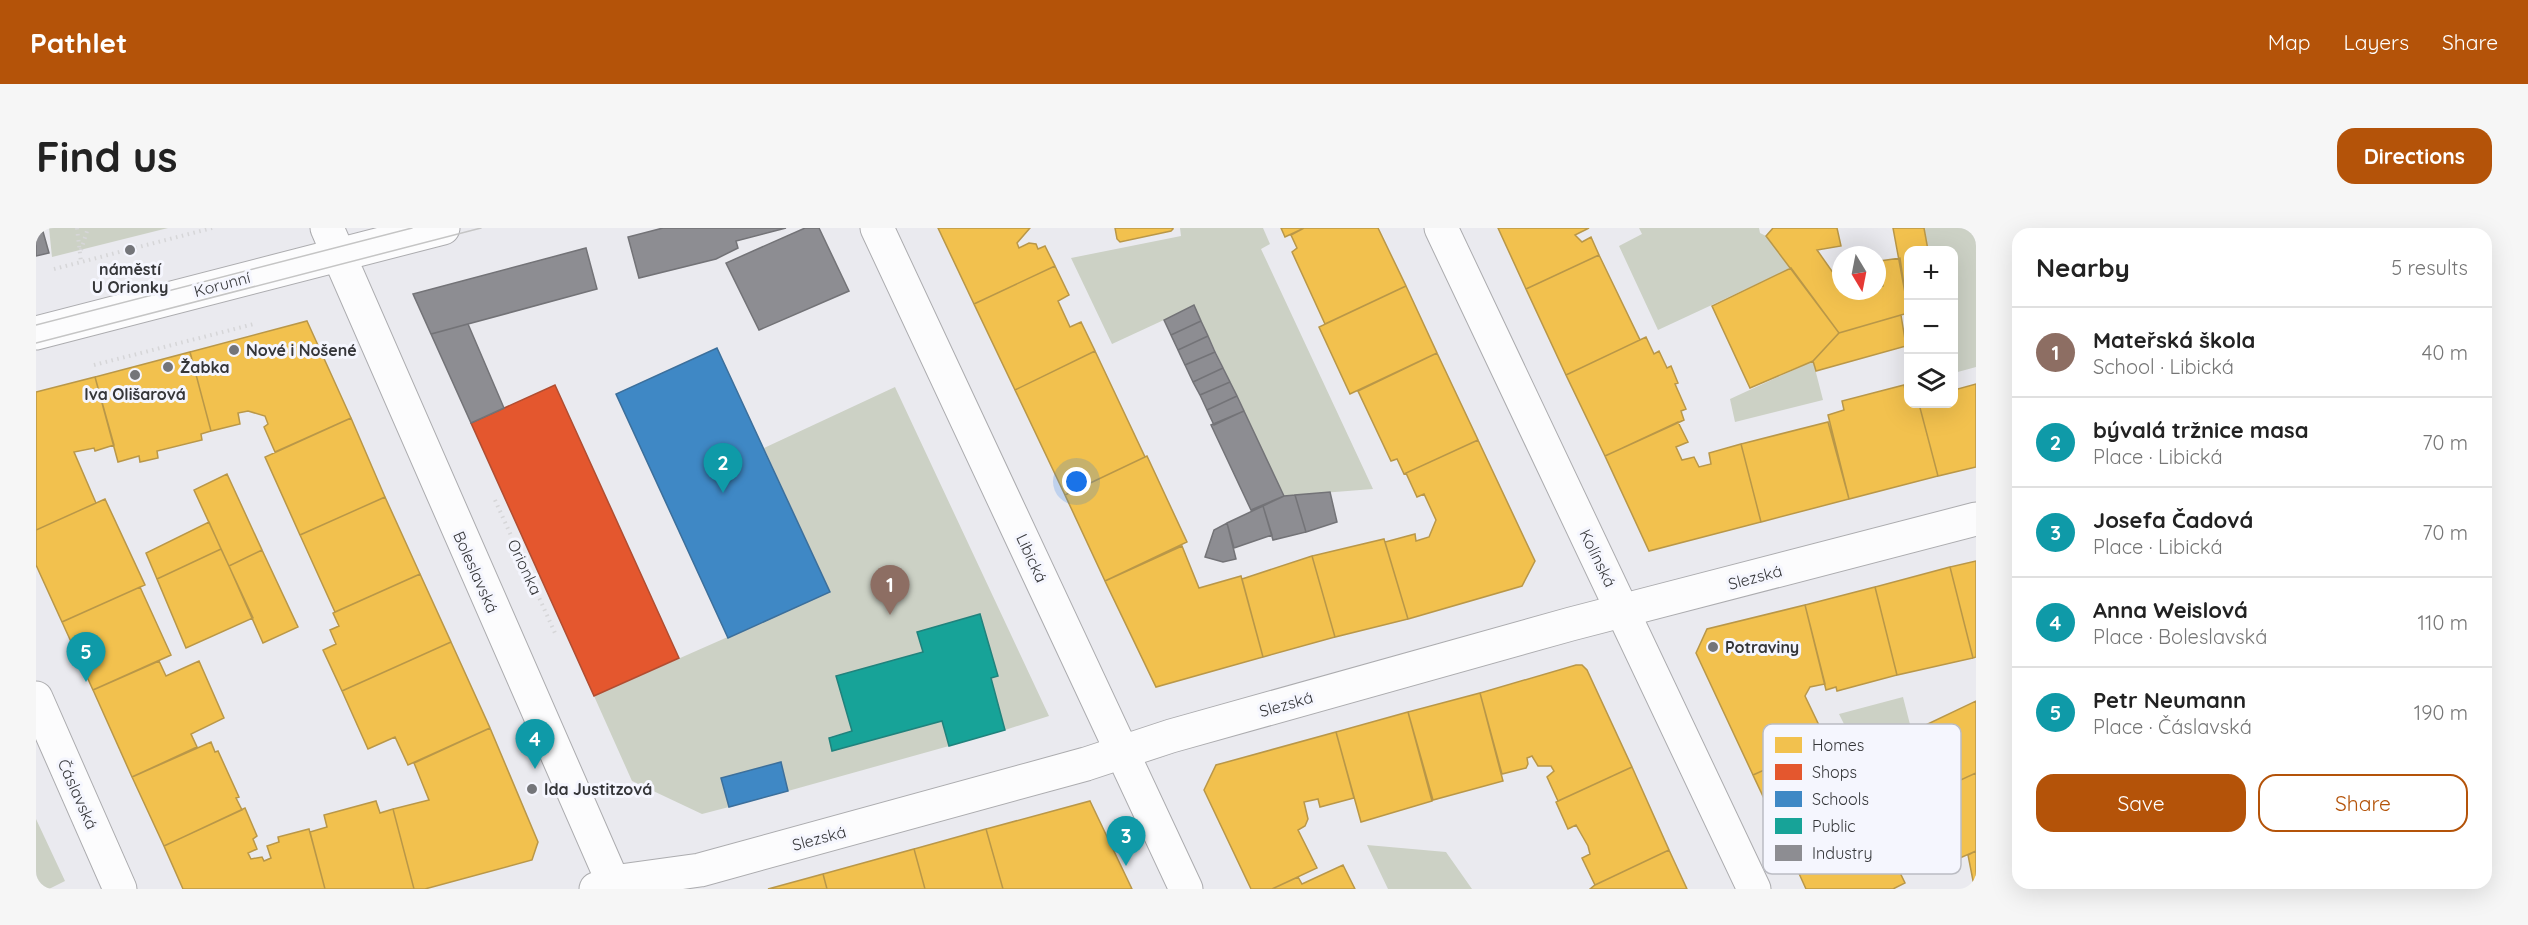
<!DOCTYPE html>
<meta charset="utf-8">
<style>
:root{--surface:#fff;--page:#f6f6f6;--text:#222;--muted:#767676;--line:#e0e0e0;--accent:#b45309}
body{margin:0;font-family:Quicksand,sans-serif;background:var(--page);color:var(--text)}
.controls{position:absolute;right:18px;top:18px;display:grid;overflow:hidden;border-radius:12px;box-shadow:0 6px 24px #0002}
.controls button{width:54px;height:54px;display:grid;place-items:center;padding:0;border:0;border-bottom:2px solid var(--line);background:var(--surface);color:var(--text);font:30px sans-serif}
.compass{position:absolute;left:1796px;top:18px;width:54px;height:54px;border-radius:50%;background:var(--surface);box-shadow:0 6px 24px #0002;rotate:170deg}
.you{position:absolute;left:1041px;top:254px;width:21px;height:21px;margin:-15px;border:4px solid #fff;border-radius:50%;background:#1a73e8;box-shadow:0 0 0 9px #1a73e833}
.badge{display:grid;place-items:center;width:39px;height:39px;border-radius:50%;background:var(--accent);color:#fff;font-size:20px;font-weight:700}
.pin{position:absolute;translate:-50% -50px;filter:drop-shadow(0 2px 3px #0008)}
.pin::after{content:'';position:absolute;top:32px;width:21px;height:18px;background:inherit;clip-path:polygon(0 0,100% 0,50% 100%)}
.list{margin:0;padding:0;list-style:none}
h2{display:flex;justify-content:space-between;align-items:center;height:78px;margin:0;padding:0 24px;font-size:26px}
h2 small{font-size:20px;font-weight:400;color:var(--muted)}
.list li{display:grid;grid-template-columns:39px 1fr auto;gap:18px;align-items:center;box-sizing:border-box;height:90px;padding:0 24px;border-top:2px solid var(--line)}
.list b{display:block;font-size:22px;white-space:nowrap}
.list p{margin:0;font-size:20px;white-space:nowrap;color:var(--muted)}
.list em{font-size:20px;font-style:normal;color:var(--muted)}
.actions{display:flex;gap:12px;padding:18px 24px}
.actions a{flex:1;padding:14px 0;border:2px solid var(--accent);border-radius:18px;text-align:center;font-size:21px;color:var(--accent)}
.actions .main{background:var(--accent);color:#fff}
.icon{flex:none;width:33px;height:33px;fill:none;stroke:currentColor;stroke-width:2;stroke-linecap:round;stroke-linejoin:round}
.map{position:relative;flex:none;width:1940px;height:661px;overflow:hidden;border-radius:18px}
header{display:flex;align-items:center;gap:36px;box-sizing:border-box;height:84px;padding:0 30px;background:var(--accent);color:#fff}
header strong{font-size:28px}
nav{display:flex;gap:33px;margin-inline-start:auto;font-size:21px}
.intro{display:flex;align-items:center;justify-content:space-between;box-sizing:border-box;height:144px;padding:0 36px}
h1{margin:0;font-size:42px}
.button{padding:15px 27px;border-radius:18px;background:var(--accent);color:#fff;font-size:21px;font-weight:700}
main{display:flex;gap:36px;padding:0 36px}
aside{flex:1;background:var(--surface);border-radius:18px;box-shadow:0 6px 24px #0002}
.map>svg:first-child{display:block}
.green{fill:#ccd1c5}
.homes{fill:#f2c14e;stroke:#b99748;stroke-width:1.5}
.shops{fill:#e4572e;stroke:#b04d31;stroke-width:1.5}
.schools{fill:#3f88c5;stroke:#3c6f9b;stroke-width:1.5}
.public{fill:#17a398;stroke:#20827c;stroke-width:1.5}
.industry{fill:#8d8d92;stroke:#737377;stroke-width:1.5}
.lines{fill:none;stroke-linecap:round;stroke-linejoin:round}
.street-casing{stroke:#acacaf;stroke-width:35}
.secondary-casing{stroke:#acacaf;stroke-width:35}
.path{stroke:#d6d6d8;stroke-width:4;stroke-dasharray:1.5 4.5;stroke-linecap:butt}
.street{stroke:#fcfcfd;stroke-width:33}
.secondary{stroke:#fcfcfd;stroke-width:33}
.tram{stroke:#c5c5c5;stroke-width:1.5}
.poi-dot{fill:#747579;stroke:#f5f6fe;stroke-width:2}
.labels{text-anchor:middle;stroke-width:6;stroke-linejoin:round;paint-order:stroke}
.poi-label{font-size:16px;font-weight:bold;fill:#353639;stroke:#f5f6fe;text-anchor:start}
.street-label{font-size:16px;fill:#353639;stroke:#f5f6fe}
.key{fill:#f5f6fe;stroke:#bbbcc3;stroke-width:1.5}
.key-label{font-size:16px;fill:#353639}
</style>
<header>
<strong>Pathlet</strong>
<nav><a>Map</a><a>Layers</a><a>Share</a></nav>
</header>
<div class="intro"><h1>Find us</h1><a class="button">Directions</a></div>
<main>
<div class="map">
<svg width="1940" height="661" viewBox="0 0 1940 661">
<rect width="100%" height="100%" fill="#eaeaef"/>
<path class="green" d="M13,0H132L16,29Z
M1144,0H1227L1234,16L1225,21L1337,261L1248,268L1158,78L1076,116L1035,30L1145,8Z
M1603,0H1723L1724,5L1730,8L1755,40L1622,102L1583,18L1606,6Z
M1888,0H1940V139L1918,145V22H1892Z
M1777,133L1787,172L1699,194L1694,171Z
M859,159L1013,488L969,502L955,450L961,448L944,386L881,405L887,424L801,448L816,503L793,509L796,523L906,493L913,518L752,563L745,534L693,579L666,586L596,553L558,468L794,364L728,220Z
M1867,469L1892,567L1853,586L1815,504H1812L1803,486Z
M0,591L29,653L13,661H0Z
M1331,617L1410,624L1436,661H1352Z"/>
<path class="homes" d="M902,0H994L981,15L983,20L993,15L1000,16L1002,21L1009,18L1019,38L938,76Z
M1079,0H1137V1L1135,3L1084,14L1081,11Z
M1245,0H1268L1249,9Z
M1268,0H1342L1370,58L1289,96L1256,24L1261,20L1255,7Z
M1462,0H1553L1539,7L1546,14L1555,9L1563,27L1490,61Z
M1737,0H1801L1805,18L1781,22L1805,56V63H1810L1812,67L1841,63V60L1847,58L1844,33L1864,30L1872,85L1803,105L1730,8Z
M1857,0H1888L1892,22H1872V81Z
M1563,27L1604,112L1530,147L1490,61Z
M1019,38L1033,67L1022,73L1034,99L1045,94L1059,123L979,162L938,76Z
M1755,40L1803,105L1777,133L1714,160L1676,78Z
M1370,58L1401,125L1314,166L1283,99Z
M1865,87L1870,118L1780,143L1777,133L1803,105Z
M271,93L315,190L239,224L228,199L232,196L229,188L212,183L202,185L204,196L175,203L154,124Z
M1610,109L1618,126L1623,123L1631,140L1635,138L1642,155L1639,156L1650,181L1645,183L1648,192L1569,228L1530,147Z
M1059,123L1109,229L1029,267L979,162Z
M154,124L175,203L165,206L166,212L121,223L122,230L104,234L103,228L82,234L59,149Z
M1401,125L1442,212L1368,246L1361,231L1355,233L1322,163Z
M59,149L78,217L59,223L58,220L38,224L60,275L0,302V164Z
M1940,156V239L1902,248L1883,176H1918V162Z
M1868,157L1870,167L1872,166V176H1883L1902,248L1813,271L1792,187L1808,182L1806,173Z
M315,190L349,269L264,307L229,229Z
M1642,194L1652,214L1640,219L1646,232L1658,229L1663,239L1675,236L1673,225L1705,216L1725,294L1613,323L1569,228Z
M1792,194L1813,271L1725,294L1705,216Z
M1442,212L1499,333L1486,358L1372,391L1349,314L1379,306L1380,313L1393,309L1400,292L1388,266L1381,269L1370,245Z
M1111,228L1151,314L1069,353L1029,267Z
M191,246L226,322L193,338L158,262Z
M349,269L384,346L299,384L264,307Z
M69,271L109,357L26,394L0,337V302Z
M173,294L185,321L121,351L110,325Z
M1348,311L1372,391L1299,409L1276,328Z
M1146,318L1163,360L1205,348L1227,429L1120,459L1069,353Z
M185,321L217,390L150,420L121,351Z
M226,322L262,399L227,415L193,338Z
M1276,328L1299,409L1227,429L1206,351Z
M1940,333V429L1937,430L1914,339Z
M1914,339L1937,430L1861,447L1839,359Z
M384,346L415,414L306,463L287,422L300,416L294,402L303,398L297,385Z
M104,359L135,427L57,462L26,394Z
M1839,359L1861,447L1801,463L1800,459L1790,462L1769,377Z
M1769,377L1789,456L1774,459L1769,468L1791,514L1717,547L1660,425L1671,401Z
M415,414L454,500L372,537L359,509L332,521L306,463Z
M123,433L130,448L163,433L188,490L155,506L161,519L96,549L57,462Z
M1540,437H1546L1551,442L1596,539L1522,573L1511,549L1518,543L1515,538H1502L1496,528L1491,530L1492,536L1490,540L1466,546L1444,465Z
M1444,465L1467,553L1397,572L1372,484Z
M1940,473V545L1892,567L1875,504Z
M1372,484L1396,573L1325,594L1300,504Z
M454,500L502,614L496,632L389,661H378L357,581L393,572L378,535Z
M1300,504L1318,570L1284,579L1282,571L1268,574L1272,591L1269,598L1262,602L1281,640L1236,661H1215L1168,562L1180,537Z
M1798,511L1803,520L1809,518L1837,581L1832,584L1837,594L1756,630L1717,547Z
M175,514L179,524L182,523L203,569L200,570L206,582L128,618L96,549Z
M1596,539L1633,622L1559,657L1546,630L1554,626L1552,618L1540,597L1532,601L1520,574Z
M1940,545V623L1908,637L1892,567Z
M340,573L344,585L357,581L378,661H289L274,604L291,599L288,587Z
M1054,573L1096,661H967L950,601Z
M209,580L221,608L217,611L221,621L212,625L215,631L226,629L228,633L235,630L231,618L243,614L242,609L273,601L289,661H147L128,618Z
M1839,593L1869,655L1857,661H1770L1756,630Z
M950,601L967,661H889L878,621Z
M878,621L889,661H791L787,646Z
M1633,622L1651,661H1554L1559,657Z
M1940,623V657L1938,658L1932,627Z
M1307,637L1319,661H1236L1262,649L1266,656Z
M787,646L791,661H732Z"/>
<path class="shops" d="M519,157L643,430L558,468L435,195Z"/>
<path class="schools" d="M681,120L794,364L692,410L580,166Z
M745,534L752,563L693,579L685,550Z"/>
<path class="public" d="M944,386L962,448L955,450L969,502L913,518L906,493L796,523L793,510L816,503L800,448L887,424L881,404Z"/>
<path class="industry" d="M0,0H6L13,25L0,28Z
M627,0H750L700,13L702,20L680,31L603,50L592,9Z
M769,0H783L813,63L723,102L690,35Z
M550,20L561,61L432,96L395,106L377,66Z
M1158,77L1165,93L1135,107L1128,92Z
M1165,93L1172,108L1142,122L1135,107Z
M432,96L468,180L435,195L395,106Z
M1172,108L1179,124L1149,137L1142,122Z
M1179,124L1187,140L1157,154L1149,137Z
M1187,140L1194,154L1164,167L1157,154Z
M1194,154L1201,168L1171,182L1164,167Z
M1201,168L1208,183L1178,197L1171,182Z
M1208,183L1248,268L1215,282L1175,197Z
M1294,264L1301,294L1270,304L1259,267Z
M1259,267L1270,304L1237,312L1227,278L1248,268Z
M1227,278L1236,307L1198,320L1191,295Z
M1191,295L1200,331L1187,334L1169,329L1178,302Z"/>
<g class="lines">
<g class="street-casing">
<path id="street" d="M841,0L1150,661
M1405,0L1718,661
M0,470L84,661
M560,661L577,654L664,642L1050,536L1135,508L1535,396L1940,291"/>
</g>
<g class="secondary-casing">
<path id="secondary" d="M291,0L580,661
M0,105L407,0"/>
</g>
<path class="path" d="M41,0L45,34
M45,22L52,0
M18,41L176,0
M58,137L218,96
M459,272L519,405"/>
<use href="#street" class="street"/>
<use href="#secondary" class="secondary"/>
<path class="tram" d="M0,97L376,0
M0,115L445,0"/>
</g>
<g class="poi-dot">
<circle cx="94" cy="22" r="6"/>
<circle cx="198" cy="122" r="6"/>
<circle cx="132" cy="139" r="6"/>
<circle cx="99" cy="147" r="6"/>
<circle cx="1677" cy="419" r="6"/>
<circle cx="496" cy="561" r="6"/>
</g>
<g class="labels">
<g class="poi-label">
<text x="94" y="47" text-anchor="middle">náměstí<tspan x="94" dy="18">U Orionky</tspan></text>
<text x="210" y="128">Nové i Nošené</text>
<text x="144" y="145">Žabka</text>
<text x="99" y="172" text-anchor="middle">Iva Olišarová</text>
<text x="1689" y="425">Potraviny</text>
<text x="508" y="567">Ida Justitzová</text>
</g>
<g class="street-label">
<text transform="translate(186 56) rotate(-15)" y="6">Korunní</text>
<text transform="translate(996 330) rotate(65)" y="6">Libická</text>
<text transform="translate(1562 330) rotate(64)" y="6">Kolínská</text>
<text transform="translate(489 339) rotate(65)" y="6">Orionka</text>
<text transform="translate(440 344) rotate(66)" y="6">Boleslavská</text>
<text transform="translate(1719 349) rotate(-15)" y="6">Slezská</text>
<text transform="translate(1250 476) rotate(-16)" y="6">Slezská</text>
<text transform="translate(42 566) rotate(66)" y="6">Čáslavská</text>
<text transform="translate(783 610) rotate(-15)" y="6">Slezská</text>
</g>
</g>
<rect x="1727" y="496" width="198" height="150" rx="9" class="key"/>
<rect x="1739" y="509" width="27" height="16" fill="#f2c14e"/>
<rect x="1739" y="536" width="27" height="16" fill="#e4572e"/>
<rect x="1739" y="563" width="27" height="16" fill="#3f88c5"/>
<rect x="1739" y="590" width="27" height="16" fill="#17a398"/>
<rect x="1739" y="617" width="27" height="16" fill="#8d8d92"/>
<g class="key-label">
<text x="1776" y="523">Homes</text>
<text x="1776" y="550">Shops</text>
<text x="1776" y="577">Schools</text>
<text x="1776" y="604">Public</text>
<text x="1776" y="631">Industry</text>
</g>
</svg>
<div class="controls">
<button>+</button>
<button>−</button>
<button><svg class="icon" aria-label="layers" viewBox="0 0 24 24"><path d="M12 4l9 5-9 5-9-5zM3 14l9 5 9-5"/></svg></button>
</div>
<svg class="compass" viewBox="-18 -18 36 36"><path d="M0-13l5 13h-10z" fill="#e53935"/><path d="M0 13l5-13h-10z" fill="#767676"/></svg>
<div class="you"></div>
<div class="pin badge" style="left:854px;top:387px;background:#8d6e63">1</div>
<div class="pin badge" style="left:687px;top:265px;background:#0f9aa8">2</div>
<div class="pin badge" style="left:1090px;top:638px;background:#0f9aa8">3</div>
<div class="pin badge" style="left:499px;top:541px;background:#0f9aa8">4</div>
<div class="pin badge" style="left:50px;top:454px;background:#0f9aa8">5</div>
</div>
<aside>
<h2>Nearby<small>5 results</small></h2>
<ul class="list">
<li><span class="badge" style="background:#8d6e63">1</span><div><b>Mateřská škola</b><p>School · Libická</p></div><em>40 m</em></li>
<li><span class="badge" style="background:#0f9aa8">2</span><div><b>bývalá tržnice masa</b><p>Place · Libická</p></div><em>70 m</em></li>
<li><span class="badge" style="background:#0f9aa8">3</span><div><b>Josefa Čadová</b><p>Place · Libická</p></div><em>70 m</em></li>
<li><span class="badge" style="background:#0f9aa8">4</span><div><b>Anna Weislová</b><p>Place · Boleslavská</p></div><em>110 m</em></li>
<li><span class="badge" style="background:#0f9aa8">5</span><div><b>Petr Neumann</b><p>Place · Čáslavská</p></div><em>190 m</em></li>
</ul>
<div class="actions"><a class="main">Save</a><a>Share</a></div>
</aside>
</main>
